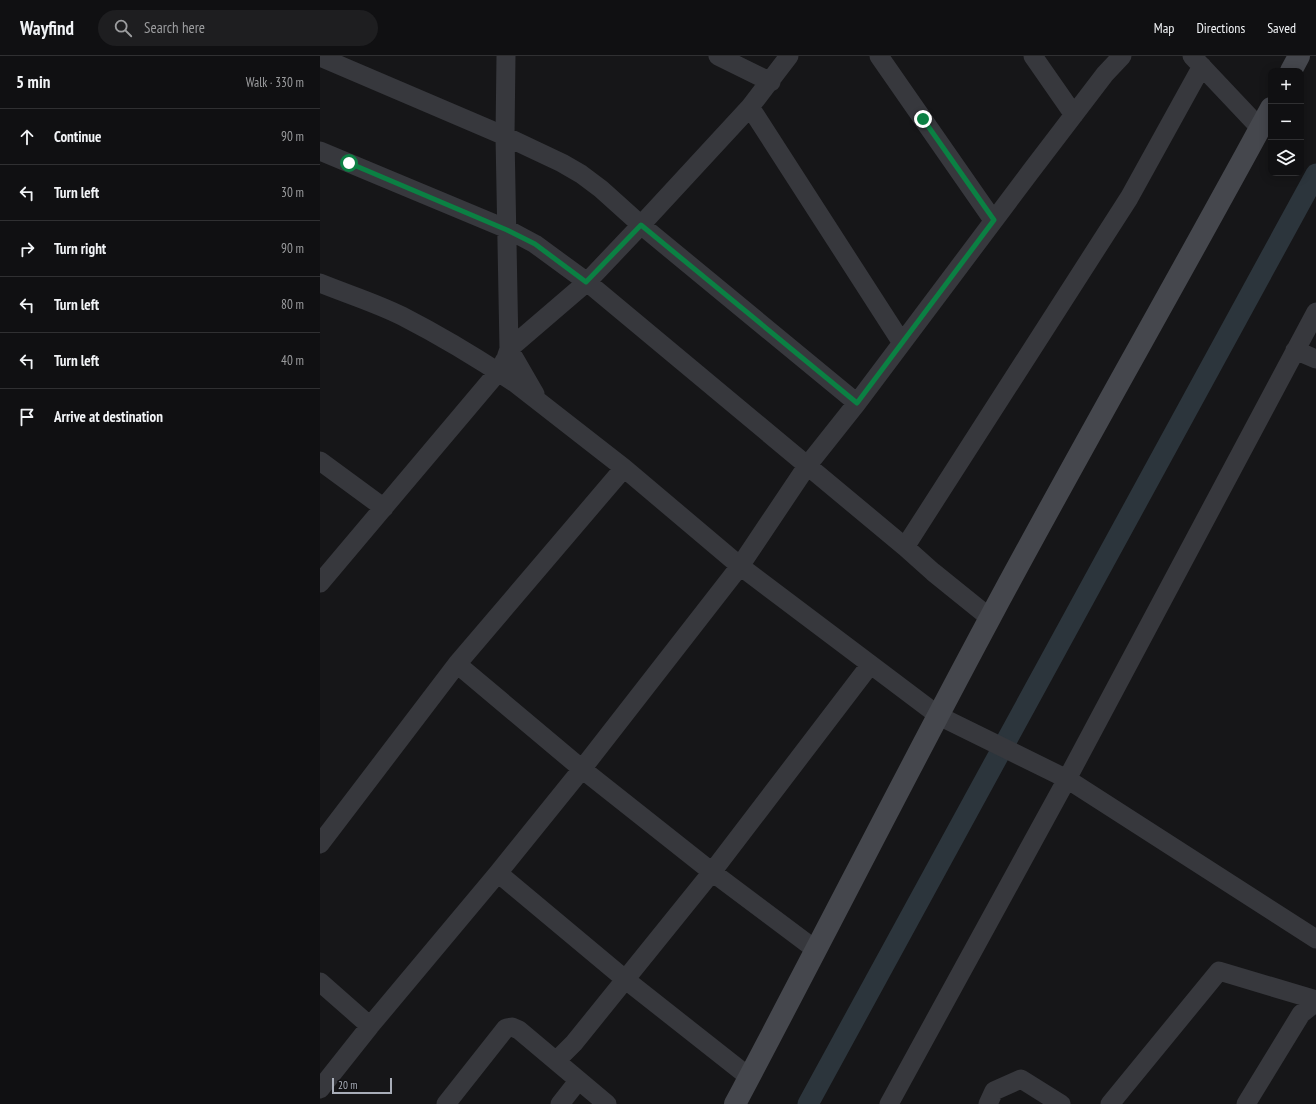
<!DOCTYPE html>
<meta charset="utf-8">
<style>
:root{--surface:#101012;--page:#1e1e20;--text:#f1f3f6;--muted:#9c9d9f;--line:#303032}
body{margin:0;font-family:"PT Sans Narrow",sans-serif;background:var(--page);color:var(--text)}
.controls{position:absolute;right:12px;top:12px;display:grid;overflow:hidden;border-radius:8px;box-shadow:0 2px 10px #0003}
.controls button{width:36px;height:36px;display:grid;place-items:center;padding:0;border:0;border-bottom:1px solid var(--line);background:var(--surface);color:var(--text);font:20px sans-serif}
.scale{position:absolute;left:12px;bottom:10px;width:60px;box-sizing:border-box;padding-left:4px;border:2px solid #a8adb8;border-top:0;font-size:11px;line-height:14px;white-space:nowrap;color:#a8adb8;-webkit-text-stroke:3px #111113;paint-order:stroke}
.stop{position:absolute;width:12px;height:12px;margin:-9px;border:3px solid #0b8043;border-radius:50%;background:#fff}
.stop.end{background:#0b8043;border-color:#fff;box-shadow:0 1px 4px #0008}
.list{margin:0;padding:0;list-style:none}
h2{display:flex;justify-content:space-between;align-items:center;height:52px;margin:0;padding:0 16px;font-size:17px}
h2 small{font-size:13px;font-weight:400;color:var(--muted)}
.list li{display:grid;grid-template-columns:26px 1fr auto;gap:12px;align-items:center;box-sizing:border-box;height:56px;padding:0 16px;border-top:1px solid var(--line)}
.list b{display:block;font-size:15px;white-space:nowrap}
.list em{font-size:13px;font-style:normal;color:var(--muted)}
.icon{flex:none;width:22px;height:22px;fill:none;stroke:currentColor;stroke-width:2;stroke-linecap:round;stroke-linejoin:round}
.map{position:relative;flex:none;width:996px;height:1048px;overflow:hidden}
header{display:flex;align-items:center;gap:24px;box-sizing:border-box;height:56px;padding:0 20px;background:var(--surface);border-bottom:1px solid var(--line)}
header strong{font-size:19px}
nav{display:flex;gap:22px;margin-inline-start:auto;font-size:14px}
.search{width:280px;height:36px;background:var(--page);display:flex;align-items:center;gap:10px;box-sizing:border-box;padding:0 14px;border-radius:22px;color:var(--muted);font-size:15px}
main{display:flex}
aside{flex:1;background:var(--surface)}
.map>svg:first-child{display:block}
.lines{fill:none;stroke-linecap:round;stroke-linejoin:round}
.canal{stroke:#2c353c;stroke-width:21}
.street{stroke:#37383d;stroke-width:19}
.secondary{stroke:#45474d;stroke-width:22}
.route{stroke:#0b8043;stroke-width:5}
</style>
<header>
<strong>Wayfind</strong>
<div class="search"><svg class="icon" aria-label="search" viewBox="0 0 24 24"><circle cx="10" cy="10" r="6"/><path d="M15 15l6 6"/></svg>Search here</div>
<nav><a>Map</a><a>Directions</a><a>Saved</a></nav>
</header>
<main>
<aside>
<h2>5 min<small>Walk · 330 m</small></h2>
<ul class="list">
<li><svg class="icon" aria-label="ahead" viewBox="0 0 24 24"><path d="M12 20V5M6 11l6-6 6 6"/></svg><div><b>Continue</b></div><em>90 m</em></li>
<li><svg class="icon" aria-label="left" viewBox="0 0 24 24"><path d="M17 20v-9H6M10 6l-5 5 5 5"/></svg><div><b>Turn left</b></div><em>30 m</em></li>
<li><svg class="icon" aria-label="right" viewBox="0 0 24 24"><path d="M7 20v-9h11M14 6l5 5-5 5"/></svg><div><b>Turn right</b></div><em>90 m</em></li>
<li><svg class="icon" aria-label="left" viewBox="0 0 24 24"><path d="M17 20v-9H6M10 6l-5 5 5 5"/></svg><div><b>Turn left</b></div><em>80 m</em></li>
<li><svg class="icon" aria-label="left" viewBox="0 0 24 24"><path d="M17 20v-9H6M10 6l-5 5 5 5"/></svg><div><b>Turn left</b></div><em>40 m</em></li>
<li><svg class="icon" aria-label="arrive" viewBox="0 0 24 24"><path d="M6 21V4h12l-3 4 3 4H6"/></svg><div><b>Arrive at destination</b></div></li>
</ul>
</aside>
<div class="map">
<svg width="996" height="1048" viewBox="0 0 996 1048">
<rect width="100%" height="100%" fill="#161618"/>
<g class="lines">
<path class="canal" d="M488,1048L996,118"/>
<path class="street" d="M398,0L451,26
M559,0L673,164
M713,0L754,59
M872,0L940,72
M0,1L185,80L242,107L261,118L281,133L321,169L537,347
M430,51L582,287
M0,95L187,173L215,188L267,226L585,491L613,516L670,562
M0,227C27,238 56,247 82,260C121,280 159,303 195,327L304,412L420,510L619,660L747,723L996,883
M975,294L996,303
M215,338L189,293L267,226L321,169L430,51L469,0
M0,405L64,452
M585,491L809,142L882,10
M0,527L178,316L186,302L189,293L185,80L186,0
M137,608L262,713L392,816L496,894
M0,788L137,608L304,412
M178,817L306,924L429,1021
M0,926L50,970
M236,1005L254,987L392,816L550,609
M0,1033L50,970L178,817L262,713L420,510L487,410L537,347L711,115L785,18L802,0
M126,1048L186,972L192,971L199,974L287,1048
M240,1048L258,1025
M569,1048L747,723L996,256
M668,1048L674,1035L701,1023L741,1048
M790,1048L899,915L996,944
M926,1048L981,958L996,946"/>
<path class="secondary" d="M971,15L979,0
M415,1048C501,886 584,722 671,560C762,390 859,222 951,52"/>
</g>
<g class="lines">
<path class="route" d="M29,107L187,174L215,188L266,226L321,169L537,347L674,164L603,63"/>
</g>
</svg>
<div class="controls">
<button>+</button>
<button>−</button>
<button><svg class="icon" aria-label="layers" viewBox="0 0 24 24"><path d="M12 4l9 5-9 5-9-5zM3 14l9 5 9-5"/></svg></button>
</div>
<div class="scale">20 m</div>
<div class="stop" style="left:29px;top:107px"></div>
<div class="stop end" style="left:603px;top:63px"></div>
</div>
</main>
